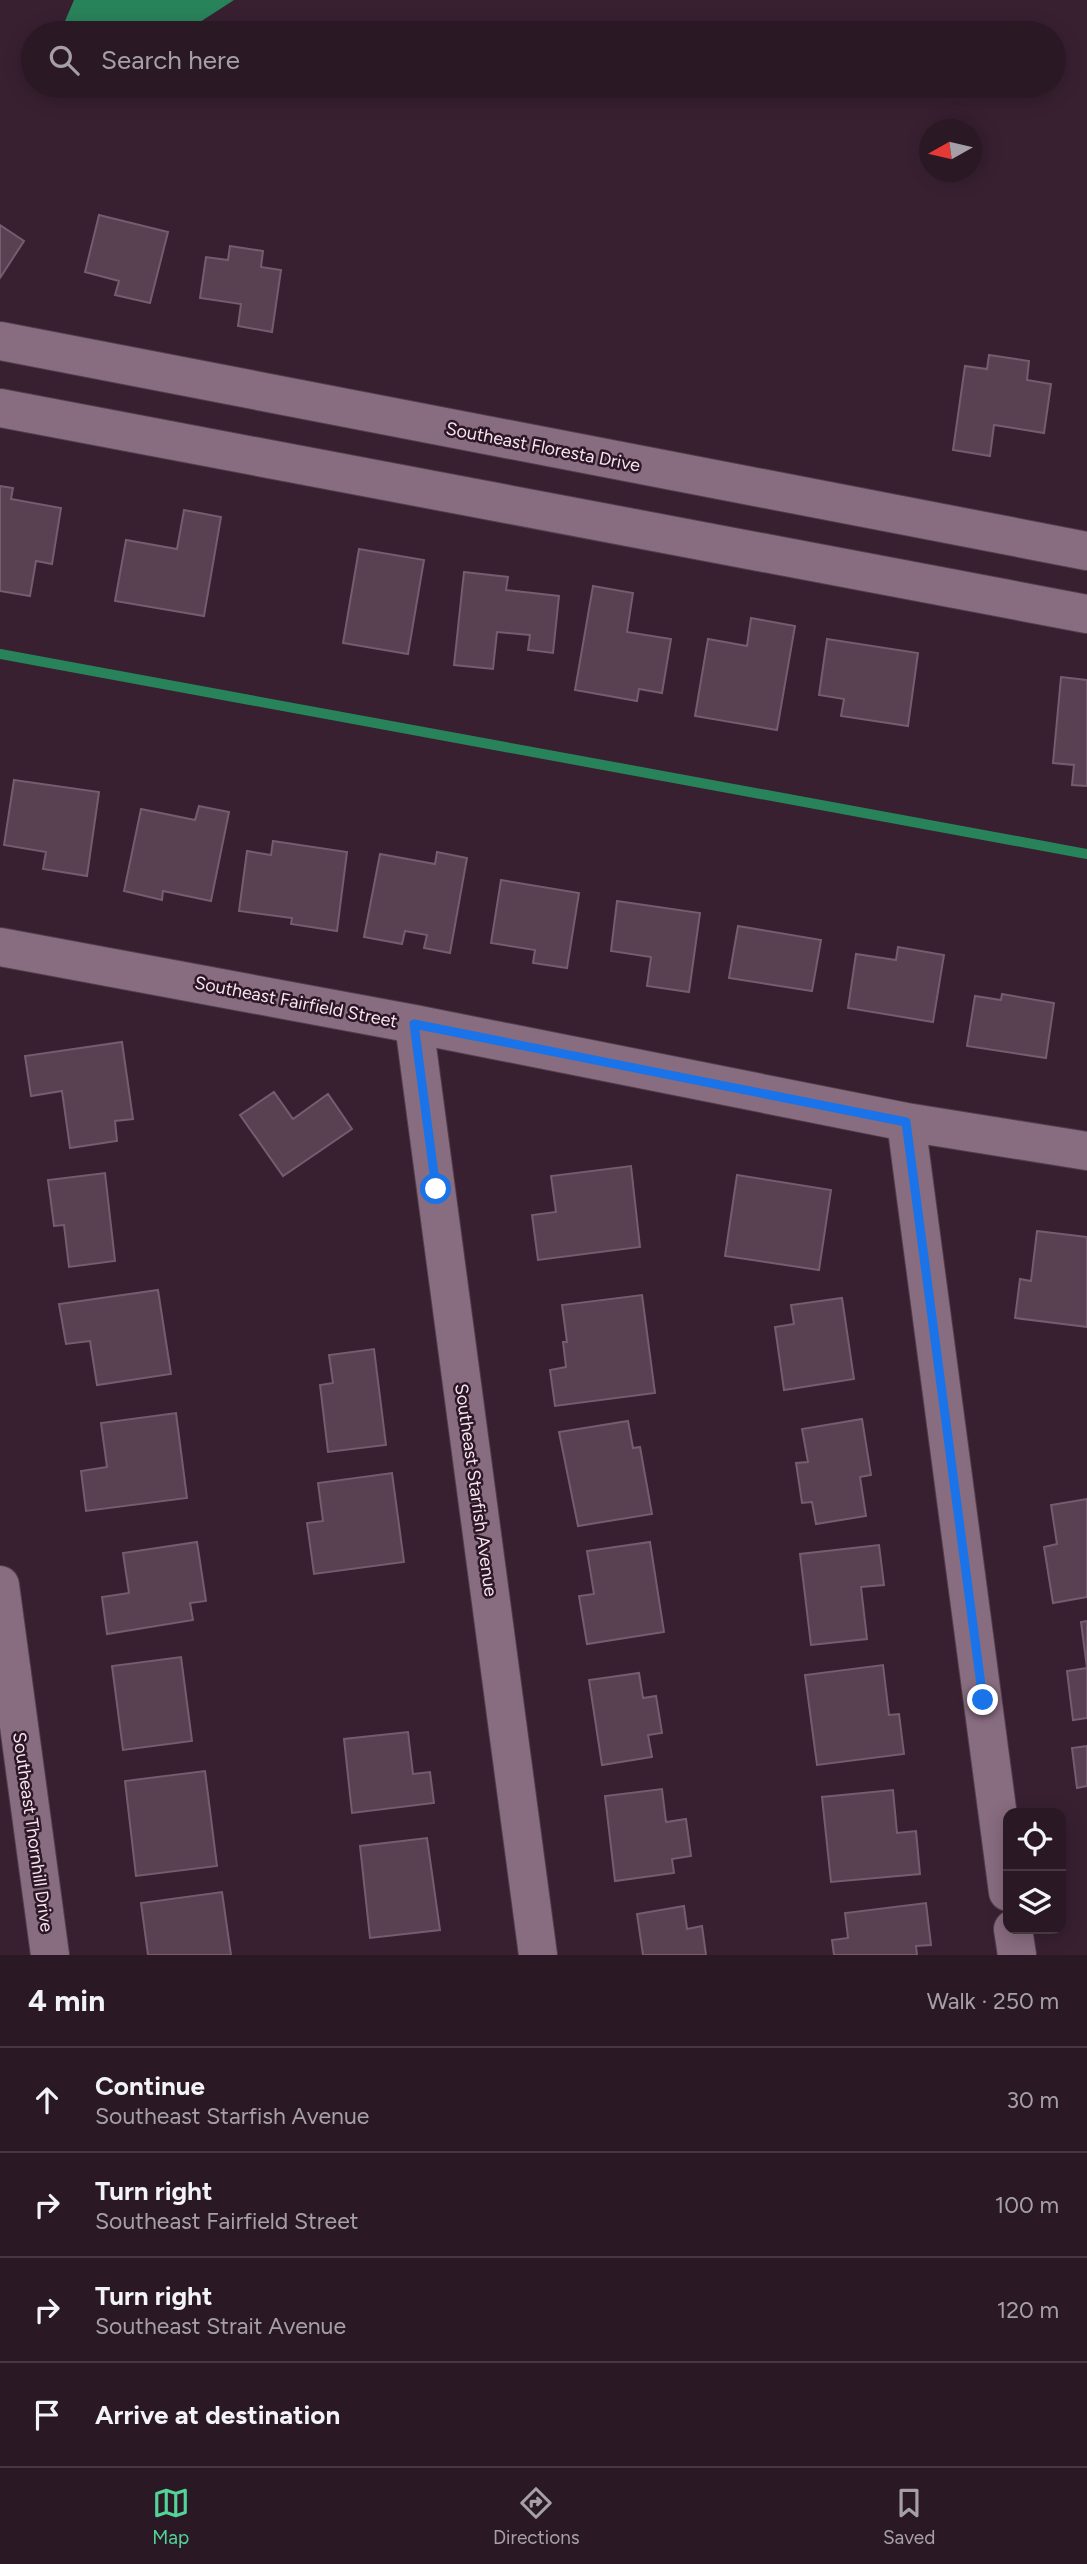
<!DOCTYPE html>
<meta charset="utf-8">
<style>
:root{--surface:#2a1825;--page:#362532;--text:#f1f3f6;--muted:#a5a0a7;--line:#463742;--accent:#52d397}
body{margin:0;font-family:Figtree,sans-serif;background:var(--page);color:var(--text)}
.controls{position:absolute;right:21px;bottom:21px;display:grid;overflow:hidden;border-radius:14px;box-shadow:0 4px 18px #0003}
.controls button{width:63px;height:63px;display:grid;place-items:center;padding:0;border:0;border-bottom:2px solid var(--line);background:var(--surface);color:var(--text);font:35px sans-serif}
.compass{position:absolute;left:919px;top:119px;width:63px;height:63px;border-radius:50%;background:var(--surface);box-shadow:0 4px 18px #0003;rotate:262deg}
.stop{position:absolute;width:21px;height:21px;margin:-16px;border:5px solid #1a73e8;border-radius:50%;background:#fff}
.stop.end{background:#1a73e8;border-color:#fff;box-shadow:0 2px 7px #0008}
.list{margin:0;padding:0;list-style:none}
h2{display:flex;justify-content:space-between;align-items:center;height:91px;margin:0;padding:0 28px;font-size:30px}
h2 small{font-size:23px;font-weight:400;color:var(--muted)}
.list li{display:grid;grid-template-columns:46px 1fr auto;gap:21px;align-items:center;box-sizing:border-box;height:105px;padding:0 28px;border-top:2px solid var(--line)}
.list b{display:block;font-size:26px;white-space:nowrap}
.list p{margin:0;font-size:23px;white-space:nowrap;color:var(--muted)}
.list em{font-size:23px;font-style:normal;color:var(--muted)}
.icon{flex:none;width:38px;height:38px;fill:none;stroke:currentColor;stroke-width:2;stroke-linecap:round;stroke-linejoin:round}
.map{position:relative;flex:none;width:1087px;height:1955px;overflow:hidden}
.search{position:absolute;background:var(--surface);box-shadow:0 4px 18px #0003;left:21px;right:21px;top:21px;height:77px;display:flex;align-items:center;gap:18px;box-sizing:border-box;padding:0 24px;border-radius:38px;color:var(--muted);font-size:26px}
.sheet{height:511px;background:var(--surface)}
nav{display:flex;justify-content:space-around;align-items:center;box-sizing:border-box;height:98px;border-top:2px solid var(--line);background:var(--surface);font-size:19px;color:var(--muted)}
nav a{display:grid;justify-items:center;gap:4px}
nav .on{color:var(--accent)}
.map>svg:first-child{display:block}
.water{fill:#29835a}
.lines{fill:none;stroke-linecap:round;stroke-linejoin:round}
.stream{stroke:#29835a;stroke-width:10}
.building{fill:#5a4152;stroke:#775b6e;stroke-width:2}
.minor-casing{stroke:#523e4c;stroke-width:40}
.minor{stroke:#886c7f;stroke-width:38}
.route{stroke:#1a73e8;stroke-width:9}
.labels{text-anchor:middle;stroke-width:5;stroke-linejoin:round;paint-order:stroke}
.street-label{font-size:18px;fill:#f5e5ef;stroke:#2d1727}
</style>
<div class="map">
<svg width="1087" height="1955" viewBox="0 0 1087 1955">
<rect width="100%" height="100%" fill="#382031"/>
<path class="water" d="M74,0H234L183,33H70L65,21Z"/>
<g class="lines">
<path class="stream" d="M0,654L1087,854"/>
</g>
<path class="building" d="M99,215L168,232L150,303L115,295L119,281L85,272Z
M0,225L24,241L0,278Z
M230,246L263,251L261,267L281,270L272,332L238,326L241,304L200,298L206,257L228,260Z
M989,355L1029,361L1027,380L1051,384L1044,433L994,425L990,456L953,450L965,366L987,369Z
M0,486L13,488L11,499L61,508L52,564L36,561L30,596L0,591Z
M184,510L221,517L204,616L115,601L126,540L177,549Z
M359,549L424,560L408,654L343,643Z
M464,572L508,577L506,590L559,596L553,653L528,650L530,635L497,632L493,669L454,665Z
M593,586L633,593L627,632L671,639L662,693L639,689L637,701L575,690Z
M751,618L795,626L777,730L695,716L708,639L747,646Z
M827,639L918,653L908,726L841,716L844,699L819,695Z
M1061,677L1087,680V786L1072,785L1074,765L1053,763Z
M14,780L99,792L87,876L43,869L46,852L4,845Z
M199,806L229,812L211,901L163,891L162,900L124,891L141,809L195,820Z
M273,841L347,852L337,931L291,924L292,918L239,911L247,851L271,855Z
M437,852L467,858L450,953L424,948L427,935L405,931L402,944L364,937L380,854L435,864Z
M501,880L579,893L567,968L533,963L535,950L491,943Z
M617,901L700,913L689,992L647,986L651,957L611,951Z
M738,926L821,940L812,991L729,978Z
M898,947L944,955L933,1022L848,1008L856,954L896,960Z
M1002,994L1054,1003L1046,1058L967,1046L975,996L1001,1000Z
M122,1042L133,1119L115,1121L117,1141L70,1148L62,1091L31,1096L25,1056Z
M274,1092L293,1119L328,1094L352,1129L283,1176L240,1115Z
M631,1166L640,1247L538,1260L532,1215L556,1212L551,1176Z
M105,1173L115,1261L69,1267L64,1225L54,1226L48,1180Z
M737,1175L831,1190L819,1270L725,1256Z
M1037,1231L1087,1237V1327L1015,1318L1020,1279L1031,1281Z
M158,1290L171,1374L97,1385L90,1341L66,1344L59,1304Z
M642,1295L655,1393L555,1406L550,1370L566,1367L563,1342H567L562,1305Z
M842,1298L854,1379L784,1390L775,1327L794,1324L791,1305Z
M374,1349L386,1445L328,1452L320,1385L333,1383L329,1355Z
M176,1413L187,1498L86,1511L81,1471L107,1467L101,1423Z
M862,1419L871,1475L860,1477L866,1516L816,1524L812,1502L802,1503L796,1463L808,1462L802,1429Z
M628,1421L633,1448L640,1447L652,1514L578,1526L559,1432Z
M392,1473L404,1562L314,1574L307,1523L323,1521L318,1483Z
M1087,1499V1597L1053,1603L1044,1547L1057,1544L1051,1505Z
M197,1542L206,1601L190,1603L193,1620L107,1634L102,1597L129,1593L123,1553Z
M650,1542L664,1632L587,1644L579,1596L594,1594L587,1551Z
M879,1545L884,1585L861,1587L867,1639L811,1645L800,1554Z
M1087,1621V1718L1073,1720L1067,1671L1087,1668L1081,1622Z
M181,1657L192,1741L123,1750L112,1666Z
M883,1665L889,1715L899,1714L904,1754L817,1765L805,1675Z
M639,1673L643,1698L656,1696L662,1733L648,1735L652,1757L602,1765L589,1680Z
M408,1732L413,1774L430,1772L434,1803L352,1813L344,1739Z
M1087,1746V1786L1077,1788L1072,1748Z
M205,1771L217,1866L136,1876L125,1781Z
M662,1789L666,1822L686,1819L691,1856L672,1859L674,1873L615,1881L605,1796Z
M893,1790L897,1833L916,1831L920,1874L831,1882L822,1797Z
M427,1838L440,1930L370,1938L360,1846Z
M222,1892L231,1955H148L141,1903Z
M926,1903L931,1945L916,1946L917,1955H834L832,1940L848,1938L845,1913Z
M684,1906L687,1929L702,1926L706,1955H643L637,1914Z"/>
<g class="lines">
<g class="minor-casing">
<path id="minor" d="M0,341L1087,551
M0,408L1087,614
M0,947L414,1024L906,1122L1087,1151
M414,1024L538,1955
M906,1122L1008,1892
M0,1585L50,1955
M1013,1929L1017,1955"/>
</g>
<use href="#minor" class="minor"/>
</g>
<g class="lines">
<path class="route" d="M436,1189L414,1024L906,1122L983,1700"/>
</g>
<g class="labels">
<g class="street-label">
<text transform="translate(543 447) rotate(11)" y="6">Southeast Floresta Drive</text>
<text transform="translate(296 1002) rotate(11)" y="6">Southeast Fairfield Street</text>
<text transform="translate(476 1490) rotate(82)" y="6">Southeast Starfish Avenue</text>
<text transform="translate(33 1832) rotate(82)" y="6">Southeast Thornhill Drive</text>
</g>
</g>
</svg>
<div class="controls">
<button><svg class="icon" aria-label="locate" viewBox="0 0 24 24"><circle cx="12" cy="12" r="6"/><path d="M12 2v4M12 18v4M2 12h4M18 12h4"/></svg></button>
<button><svg class="icon" aria-label="layers" viewBox="0 0 24 24"><path d="M12 4l9 5-9 5-9-5zM3 14l9 5 9-5"/></svg></button>
</div>
<svg class="compass" viewBox="-18 -18 36 36"><path d="M0-13l5 13h-10z" fill="#e53935"/><path d="M0 13l5-13h-10z" fill="#a5a0a7"/></svg>
<div class="stop" style="left:436px;top:1189px"></div>
<div class="stop end" style="left:983px;top:1700px"></div>
<div class="search"><svg class="icon" aria-label="search" viewBox="0 0 24 24"><circle cx="10" cy="10" r="6"/><path d="M15 15l6 6"/></svg>Search here</div>
</div>
<section class="sheet">
<h2>4 min<small>Walk · 250 m</small></h2>
<ul class="list">
<li><svg class="icon" aria-label="ahead" viewBox="0 0 24 24"><path d="M12 20V5M6 11l6-6 6 6"/></svg><div><b>Continue</b><p>Southeast Starfish Avenue</p></div><em>30 m</em></li>
<li><svg class="icon" aria-label="right" viewBox="0 0 24 24"><path d="M7 20v-9h11M14 6l5 5-5 5"/></svg><div><b>Turn right</b><p>Southeast Fairfield Street</p></div><em>100 m</em></li>
<li><svg class="icon" aria-label="right" viewBox="0 0 24 24"><path d="M7 20v-9h11M14 6l5 5-5 5"/></svg><div><b>Turn right</b><p>Southeast Strait Avenue</p></div><em>120 m</em></li>
<li><svg class="icon" aria-label="arrive" viewBox="0 0 24 24"><path d="M6 21V4h12l-3 4 3 4H6"/></svg><div><b>Arrive at destination</b></div></li>
</ul>
</section>
<nav>
<a class="on"><svg class="icon" aria-label="map" viewBox="0 0 24 24"><path d="M3 6l6-2 6 2 6-2v14l-6 2-6-2-6 2zM9 4v14M15 6v14"/></svg>Map</a>
<a><svg class="icon" aria-label="directions" viewBox="0 0 24 24"><path d="M12 3l9 9-9 9-9-9zM9 14v-3h6M13 9l2 2-2 2"/></svg>Directions</a>
<a><svg class="icon" aria-label="saved" viewBox="0 0 24 24"><path d="M7 4h10v16l-5-4-5 4z"/></svg>Saved</a>
</nav>
